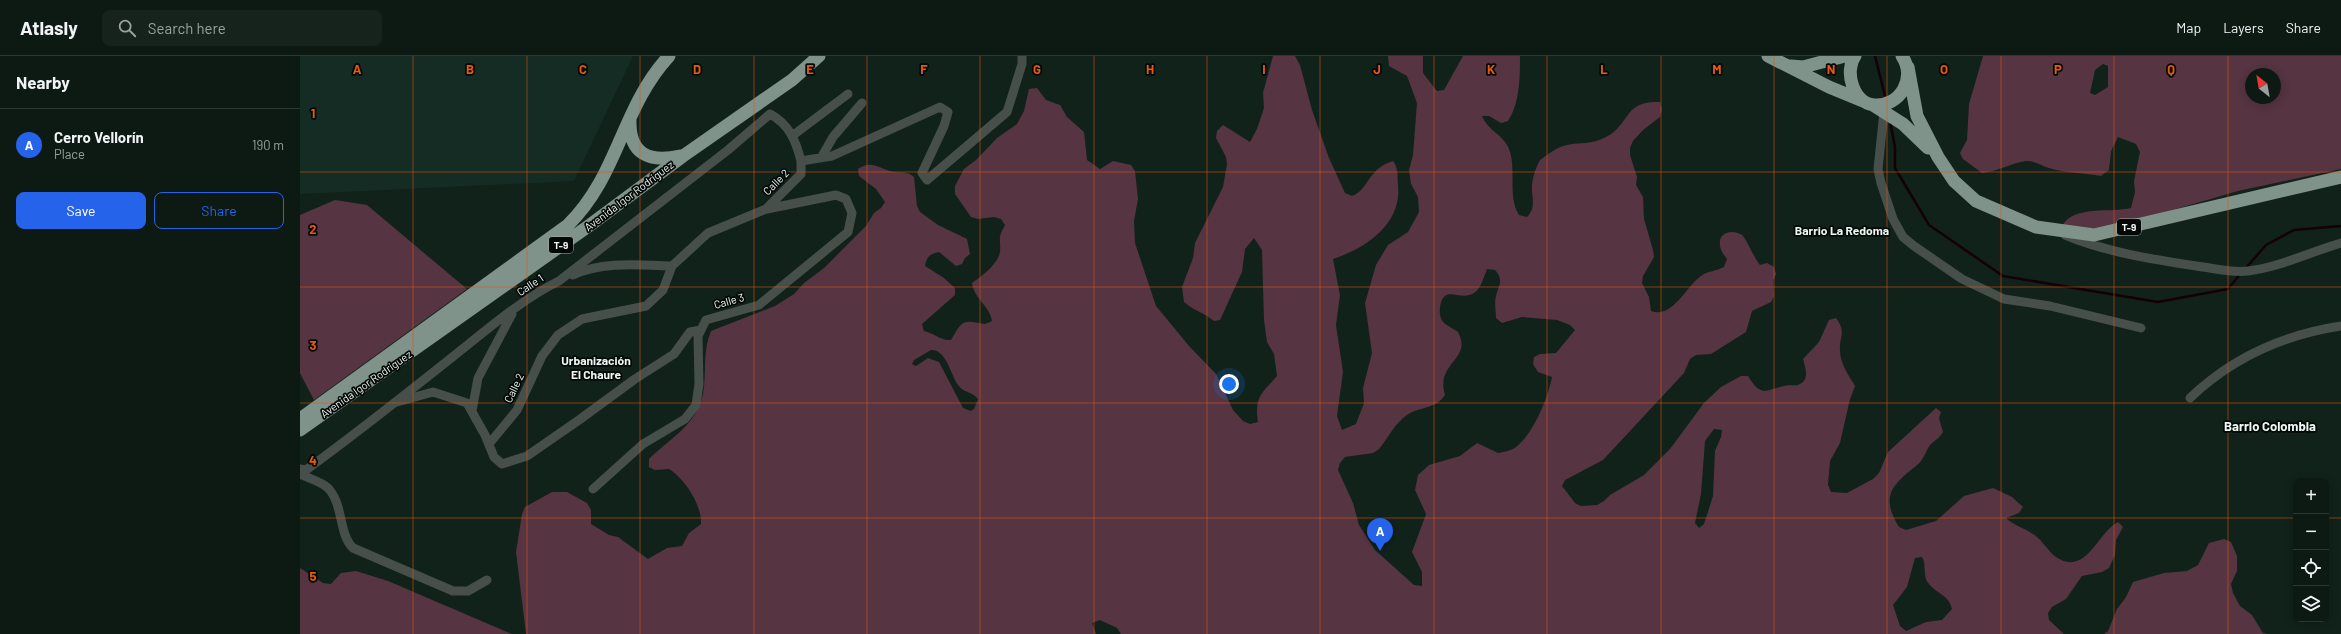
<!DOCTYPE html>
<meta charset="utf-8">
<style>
:root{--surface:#0d1a14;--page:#16231d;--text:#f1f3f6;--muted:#9aa1a0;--line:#2d3834;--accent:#2563eb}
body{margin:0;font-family:Barlow,sans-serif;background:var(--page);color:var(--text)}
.controls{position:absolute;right:12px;bottom:12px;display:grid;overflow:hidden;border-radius:8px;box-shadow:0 2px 10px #0003}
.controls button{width:36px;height:36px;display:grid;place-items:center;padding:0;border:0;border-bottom:1px solid var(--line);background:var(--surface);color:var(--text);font:20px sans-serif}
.compass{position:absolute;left:1945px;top:12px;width:36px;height:36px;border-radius:50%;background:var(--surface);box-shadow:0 2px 10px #0003;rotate:329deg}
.you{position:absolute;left:929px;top:328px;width:14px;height:14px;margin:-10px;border:3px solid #fff;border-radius:50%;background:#1a73e8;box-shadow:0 0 0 6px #1a73e833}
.badge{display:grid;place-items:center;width:26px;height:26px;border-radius:50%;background:var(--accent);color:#fff;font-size:13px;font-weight:700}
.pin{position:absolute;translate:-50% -33px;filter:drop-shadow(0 1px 2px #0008)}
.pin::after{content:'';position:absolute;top:21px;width:14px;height:12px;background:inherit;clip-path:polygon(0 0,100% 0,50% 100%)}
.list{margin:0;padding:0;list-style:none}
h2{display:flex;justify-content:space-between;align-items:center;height:52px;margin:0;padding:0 16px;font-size:17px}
h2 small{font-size:13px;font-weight:400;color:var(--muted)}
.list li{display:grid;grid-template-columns:26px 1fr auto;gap:12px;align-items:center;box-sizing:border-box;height:72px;padding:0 16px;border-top:1px solid var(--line)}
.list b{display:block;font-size:15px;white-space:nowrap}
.list p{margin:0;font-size:13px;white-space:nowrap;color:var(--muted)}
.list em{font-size:13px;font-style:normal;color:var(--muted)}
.actions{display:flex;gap:8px;padding:12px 16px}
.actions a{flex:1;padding:9px 0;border:1px solid var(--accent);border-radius:8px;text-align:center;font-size:14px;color:var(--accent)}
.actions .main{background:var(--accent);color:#fff}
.icon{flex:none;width:22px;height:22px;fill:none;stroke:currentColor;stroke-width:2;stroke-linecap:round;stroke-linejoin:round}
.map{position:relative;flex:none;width:2041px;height:578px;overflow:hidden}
header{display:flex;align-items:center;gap:24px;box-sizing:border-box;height:56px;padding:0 20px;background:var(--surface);border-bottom:1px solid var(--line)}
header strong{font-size:19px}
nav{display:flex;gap:22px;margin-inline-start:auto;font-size:14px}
.search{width:280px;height:36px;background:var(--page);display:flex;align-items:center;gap:10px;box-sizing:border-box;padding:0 14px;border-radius:8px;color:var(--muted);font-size:15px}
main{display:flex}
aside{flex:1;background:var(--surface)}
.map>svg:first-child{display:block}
.built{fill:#142c23}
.green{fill:#563441;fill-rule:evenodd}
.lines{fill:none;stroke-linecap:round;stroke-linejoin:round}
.stream{stroke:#140006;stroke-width:2.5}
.minor{stroke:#474f4b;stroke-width:9}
.highway{stroke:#7f938a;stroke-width:13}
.grid{fill:none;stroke:#e8590c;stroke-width:1;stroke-opacity:0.55}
.labels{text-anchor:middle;stroke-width:3.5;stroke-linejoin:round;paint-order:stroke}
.shield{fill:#040907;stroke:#a7b0ac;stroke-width:1}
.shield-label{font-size:10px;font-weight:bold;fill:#edf7f3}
.street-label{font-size:11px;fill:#edf7f3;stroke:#040907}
.neighbourhood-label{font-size:12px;font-weight:bold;fill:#edf7f3;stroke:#040907}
.quarter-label{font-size:13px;font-weight:bold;fill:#edf7f3;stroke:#040907}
.grid-label{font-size:13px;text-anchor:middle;font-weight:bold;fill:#e8590c;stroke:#040907;stroke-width:3.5;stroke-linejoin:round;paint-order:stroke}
</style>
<header>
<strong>Atlasly</strong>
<div class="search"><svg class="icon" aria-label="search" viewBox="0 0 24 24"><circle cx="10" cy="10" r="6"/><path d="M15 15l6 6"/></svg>Search here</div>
<nav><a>Map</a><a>Layers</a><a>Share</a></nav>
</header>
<main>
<aside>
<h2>Nearby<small></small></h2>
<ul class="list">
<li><span class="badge">A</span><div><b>Cerro Vellorín</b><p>Place</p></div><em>190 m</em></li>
</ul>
<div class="actions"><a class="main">Save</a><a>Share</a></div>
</aside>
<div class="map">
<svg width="2041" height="578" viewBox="0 0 2041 578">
<rect width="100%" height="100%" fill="#11221b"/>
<path class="built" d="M0,0H333L274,125L0,138Z"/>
<path class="green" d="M973,0H995L1000,9L1012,54L1029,102L1045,137L1052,140C1069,134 1067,113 1093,105C1099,113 1097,119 1098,129C1102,168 1066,192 1033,203L1040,239L1036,269L1043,316L1037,360L1042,374L1056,368L1064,347L1063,332L1072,297L1065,247L1076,209L1088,189L1108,176L1119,156L1118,141L1111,128L1109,114L1113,99L1117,47L1107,20L1089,10L1088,0H1123V17L1137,35L1144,34L1163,0H1220C1220,21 1220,47 1208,65L1201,67L1189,60H1182C1187,74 1204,79 1209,93C1217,114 1207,139 1219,159L1227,161C1237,150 1231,142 1232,128C1233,120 1236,111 1240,104C1248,98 1257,91 1267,89C1281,86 1291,89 1306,81C1331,68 1323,44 1360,46L1362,53L1360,61L1343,74L1333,85L1330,92V99L1337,121L1336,129L1343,141L1344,163L1353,194L1354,201L1343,220L1342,227L1349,241L1351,255C1373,263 1386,230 1401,220C1407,215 1417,215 1424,211L1427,203C1424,199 1420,194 1420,189C1418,176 1433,173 1442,179C1446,182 1454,202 1460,209L1467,207L1474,211L1476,218L1473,225L1474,240L1471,246L1452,255L1446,276L1411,298L1396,299L1390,303L1384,317L1303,404L1265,424L1262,430L1275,447L1281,450L1297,449L1304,445L1310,439L1344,419L1370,393L1404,347L1421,331L1441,320H1448C1461,341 1464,335 1484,330C1489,328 1495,331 1500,328C1510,323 1505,311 1503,303L1519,286L1529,264L1536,262C1547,277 1539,280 1540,295C1540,307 1549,320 1555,330L1550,343L1540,387L1530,405L1528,429L1531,436L1547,437L1573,423L1579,417L1588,396L1636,352L1641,356L1639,362L1643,376C1640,382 1635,384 1630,389C1625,396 1624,404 1617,409C1592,429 1580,440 1599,471L1606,474L1636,465L1664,440L1693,432L1712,441L1723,451L1719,457L1706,462C1714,470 1728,473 1737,481C1744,487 1748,495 1756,501C1786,521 1797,477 1818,466L1823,471L1816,484L1815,499L1809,512L1802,516L1782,520L1766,543L1752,551L1748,557L1749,564L1764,578H821L817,572L800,564L792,567L796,578H226L216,496L222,458L225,451L252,436H267L287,447L291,454V468L309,479L318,481L348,503L367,492L382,490L389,477L401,468C402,449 385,423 369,413L355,414L349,411V403C369,383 397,369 403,338C407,317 402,296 411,275L475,250L494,238L504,227L524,212L566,170L574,157L581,152L585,146L576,133L559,120L558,113C571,104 578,112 590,115C600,118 606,114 614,121L617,150L620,156L638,169L667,183L670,198L665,202L662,208L656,210L639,196C629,198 627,201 625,210L644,222L655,232V239L622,268L624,275C634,277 641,285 651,284C663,263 663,264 685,268L692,265C690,250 674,243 672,227C681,221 698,208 700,196C701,182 697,183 705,169L701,163L694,161L678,163L671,161L655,138V130L664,113L676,104L697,82L717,68L724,55L729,33L737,32L746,44L760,49L767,61L784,76L787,104L800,113L813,105L831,109L835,115L838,143L834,165L835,187L856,250L889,290L916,318L933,354L943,365L950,368L958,366C954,341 962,337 977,320L974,298L967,286L964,264L962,194L954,182L945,193L942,216L920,264L914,265C904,257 893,254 884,246L882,231L893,202L895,187L923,131L927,108L926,101L916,82L917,75L923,69L950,86L957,73L964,52L963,37ZM1187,213L1195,214C1204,224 1199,228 1196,240C1194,247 1196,255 1196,262L1202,267L1222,261L1257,264L1270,269L1275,274L1256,297L1240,298L1234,301L1233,308L1238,316L1252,321C1248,342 1232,382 1213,393C1209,395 1203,396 1198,397L1177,387L1160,400L1129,409L1118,419L1115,434L1126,458L1112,496L1122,516V530L1114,529L1075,494L1059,469L1053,447L1038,414L1040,407L1045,401L1073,397L1079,393C1088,382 1095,367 1107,359C1120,350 1135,354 1145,339C1135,306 1173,304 1158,276C1148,269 1138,268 1140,251C1144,227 1160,246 1174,237C1181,233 1184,220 1187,213ZM631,294C646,293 651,319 658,329C662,336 673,336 678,343L674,353L671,355L663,352L639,306L628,302L616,310L612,308L614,304ZM1414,373L1422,374L1421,381L1415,395L1413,440L1404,468L1399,472L1395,467L1401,438L1405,385ZM1622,501C1627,509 1622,521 1629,528C1637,538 1649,539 1652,553L1642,564L1626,566L1606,575L1600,570L1593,549L1607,531L1615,502Z
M1683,0H2041V113L1938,135L1821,169L1796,173L1762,170C1773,149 1811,157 1831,152L1835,136L1834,125L1840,96L1836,88L1818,81L1811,95L1809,114L1801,120C1785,117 1765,117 1749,112C1742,110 1734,104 1726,105C1711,107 1696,116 1682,117L1663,103L1660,97L1667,84L1669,48ZM1803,8L1808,10V31L1795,39L1790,37L1795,14ZM1951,18H1975V42H1951Z
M35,144L67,149L167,233L14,344L0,317V159Z
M1924,483L1931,486L1937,500V515L1931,528L1933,537L1940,550L1952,559L1963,577L1968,578H1804L1808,575L1817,553L1826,541L1833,526L1864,517L1887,515L1898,509L1909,487Z
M0,512L23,527L31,528L41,517L56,515L88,525L212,578H0Z"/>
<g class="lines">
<path class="stream" d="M1575,0L1586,44
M1590,65L1595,91V112L1629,169L1703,220L1858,246L1928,233L1941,217
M1946,212L1966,189L1994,174L2041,170"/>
<path class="minor" d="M1584,56L1578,113L1581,127L1593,163L1603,181L1614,190L1662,223L1704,243L1750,250L1841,272
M492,80L548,38
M521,102L533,81L562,47
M1765,179C1808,197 1857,204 1903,211C1917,213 1934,217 1948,215C1980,211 2010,196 2041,187
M273,219C302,205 340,209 372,210
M1890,342C1932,302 1982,279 2041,270
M97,346L133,336L167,347L185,379L194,401L202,408L227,400L279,364L335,323L374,298L390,276L401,274L406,264L459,249L548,176L552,157L546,143L536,139L467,153
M172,355L178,322L212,258
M189,388L217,354L242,300L258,279L282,263L346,250L363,234L372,210L408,177L466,153L501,118V105L532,100L640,51L648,56L644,70L622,117L627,124L707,56L722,8V0
M0,413L6,414C57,377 106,338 155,299C188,273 222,243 259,225L428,94L470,58C489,68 496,85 501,105
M0,418C8,422 22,426 28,432C44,449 38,477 53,492L153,535H168L187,524
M293,433L343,388L385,363L396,349L399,328L398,280L401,274"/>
<path class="highway" d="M1468,0L1529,31L1563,45
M1555,0C1544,15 1553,47 1574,49C1600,51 1617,22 1602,0
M1491,10L1503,11L1545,0
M1608,11L1617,60L1638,101L1654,125L1676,145L1736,171L1794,179L2041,121
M1573,49L1603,68L1628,92
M330,64C329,98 349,107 380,100
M0,363L268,169C319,119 321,52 369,0
M0,374L290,169L383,100L492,24L519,0"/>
</g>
<path class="grid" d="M113,0V578M227,0V578M340,0V578M454,0V578M567,0V578M680,0V578M794,0V578M907,0V578M1020,0V578M1134,0V578M1247,0V578M1361,0V578M1474,0V578M1587,0V578M1701,0V578M1814,0V578M1928,0V578M0,116H2041M0,231H2041M0,347H2041M0,462H1996M2026,462H2041"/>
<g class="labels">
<g class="shield">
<rect x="1817" y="163" width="24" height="16" rx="3"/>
<rect x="249" y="181" width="24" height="16" rx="3"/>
</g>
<g class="shield-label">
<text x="1829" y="175">T-9</text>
<text x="261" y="193">T-9</text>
</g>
<g class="street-label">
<text transform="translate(476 126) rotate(-45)" y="4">Calle 2</text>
<text transform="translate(329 140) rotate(-37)" y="4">Avenida Igor Rodríguez</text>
<text transform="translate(230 229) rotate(-34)" y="4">Calle 1</text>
<text transform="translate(429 245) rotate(-16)" y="4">Calle 3</text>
<text transform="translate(66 328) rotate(-35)" y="4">Avenida Igor Rodríguez</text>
<text transform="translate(214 332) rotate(-64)" y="4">Calle 2</text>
</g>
<g class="neighbourhood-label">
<text x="1542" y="179">Barrio La Redoma</text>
<text x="296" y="309">Urbanización<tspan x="296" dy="14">El Chaure</tspan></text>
</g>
<g class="quarter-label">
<text x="1970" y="375">Barrio Colombia</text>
</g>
</g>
<g class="grid-label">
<text x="57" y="18">A</text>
<text x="170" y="18">B</text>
<text x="283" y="18">C</text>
<text x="397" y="18">D</text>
<text x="510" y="18">E</text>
<text x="624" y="18">F</text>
<text x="737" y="18">G</text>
<text x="850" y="18">H</text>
<text x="964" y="18">I</text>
<text x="1077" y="18">J</text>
<text x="1191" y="18">K</text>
<text x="1304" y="18">L</text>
<text x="1417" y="18">M</text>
<text x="1531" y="18">N</text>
<text x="1644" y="18">O</text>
<text x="1758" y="18">P</text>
<text x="1871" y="18">Q</text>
<text x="13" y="62">1</text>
<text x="13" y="178">2</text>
<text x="13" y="294">3</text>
<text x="13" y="409">4</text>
<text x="13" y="525">5</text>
</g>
</svg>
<div class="controls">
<button>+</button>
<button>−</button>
<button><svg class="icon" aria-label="locate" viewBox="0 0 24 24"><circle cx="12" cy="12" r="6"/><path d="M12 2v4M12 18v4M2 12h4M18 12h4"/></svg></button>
<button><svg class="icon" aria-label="layers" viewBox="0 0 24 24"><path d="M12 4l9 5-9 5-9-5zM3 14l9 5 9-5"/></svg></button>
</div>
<svg class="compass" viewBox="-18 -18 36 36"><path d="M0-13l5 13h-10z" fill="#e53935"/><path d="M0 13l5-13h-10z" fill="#9aa1a0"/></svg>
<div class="you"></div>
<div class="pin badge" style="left:1080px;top:495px">A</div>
</div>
</main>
